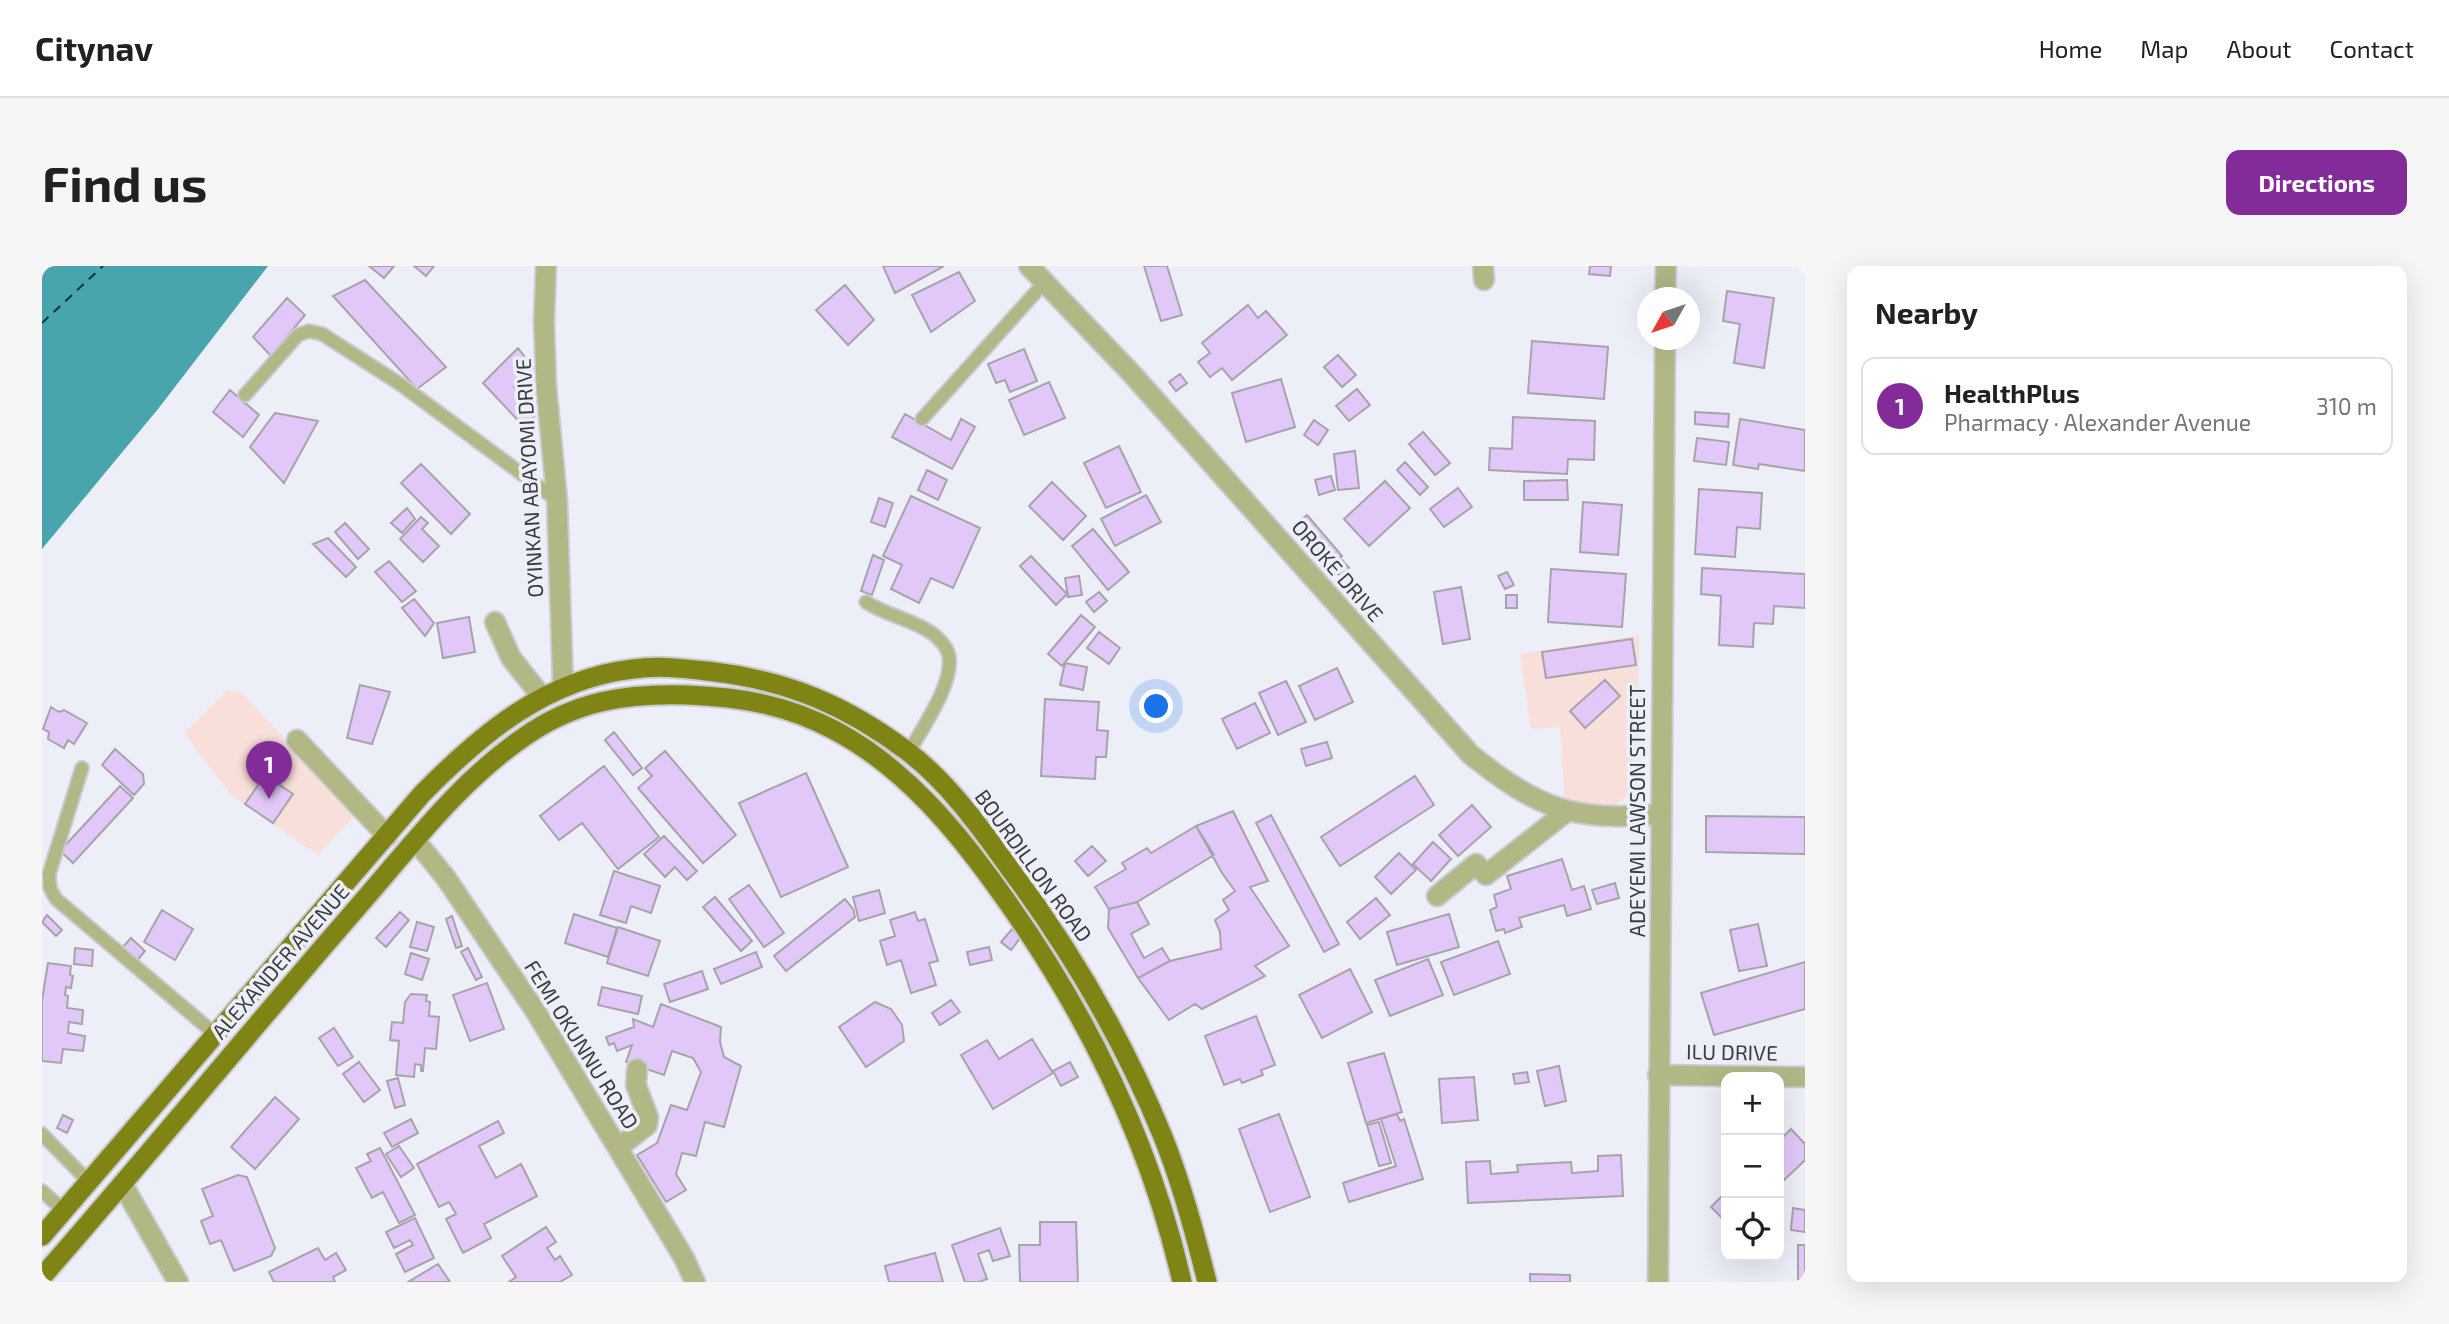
<!DOCTYPE html>
<meta charset="utf-8">
<style>
:root{--surface:#fff;--page:#f6f6f6;--text:#202124;--muted:#757577;--line:#e0e0e0;--accent:#832c99}
body{margin:0;font-family:"Exo 2",sans-serif;background:var(--page);color:var(--text)}
.controls{position:absolute;right:21px;bottom:21px;display:grid;overflow:hidden;border-radius:14px;box-shadow:0 7px 28px #0002}
.controls button{width:63px;height:63px;display:grid;place-items:center;padding:0;border:0;border-bottom:2px solid var(--line);background:var(--surface);color:var(--text);font:35px sans-serif}
.compass{position:absolute;left:1595px;top:21px;width:63px;height:63px;border-radius:50%;background:var(--surface);box-shadow:0 7px 28px #0002;rotate:230deg}
.you{position:absolute;left:1115px;top:441px;width:24px;height:24px;margin:-18px;border:5px solid #fff;border-radius:50%;background:#1a73e8;box-shadow:0 0 0 10px #1a73e833}
.badge{display:grid;place-items:center;width:46px;height:46px;border-radius:50%;background:var(--accent);color:#fff;font-size:23px;font-weight:700}
.pin{position:absolute;translate:-50% -58px;filter:drop-shadow(0 2px 4px #0008)}
.pin::after{content:'';position:absolute;top:37px;width:24px;height:21px;background:inherit;clip-path:polygon(0 0,100% 0,50% 100%)}
.list{margin:0;padding:0;list-style:none}
h2{display:flex;justify-content:space-between;align-items:center;height:91px;margin:0;padding:0 28px;font-size:30px}
h2 small{font-size:23px;font-weight:400;color:var(--muted)}
.list li{display:grid;grid-template-columns:46px 1fr auto;gap:21px;align-items:center;box-sizing:border-box;height:98px;margin:0 14px 14px;padding:0 14px;border:2px solid var(--line);border-radius:14px}
.list b{display:block;font-size:26px;white-space:nowrap}
.list p{margin:0;font-size:23px;white-space:nowrap;color:var(--muted)}
.list em{font-size:23px;font-style:normal;color:var(--muted)}
.icon{flex:none;width:38px;height:38px;fill:none;stroke:currentColor;stroke-width:2;stroke-linecap:round;stroke-linejoin:round}
.map{position:relative;flex:none;width:1763px;height:1016px;overflow:hidden;border-radius:14px}
header{display:flex;align-items:center;gap:42px;box-sizing:border-box;height:98px;padding:0 35px;background:var(--surface);border-bottom:2px solid var(--line)}
header strong{font-size:33px}
nav{display:flex;gap:38px;margin-inline-start:auto;font-size:24px}
.intro{display:flex;align-items:center;justify-content:space-between;box-sizing:border-box;height:168px;padding:0 42px}
h1{margin:0;font-size:49px}
.button{padding:18px 32px;border-radius:14px;background:var(--accent);color:#fff;font-size:24px;font-weight:700}
main{display:flex;gap:42px;padding:0 42px}
aside{flex:1;background:var(--surface);border-radius:14px;box-shadow:0 7px 28px #0002}
.map>svg:first-child{display:block}
.commercial{fill:#f9dfd9}
.water{fill:#48a4ad}
.lines{fill:none;stroke-linecap:round;stroke-linejoin:round}
.ferry{stroke:#09363b;stroke-width:2;stroke-dasharray:9 7;stroke-linecap:butt}
.building{fill:#e2c8f8;stroke:#a7a3ab;stroke-width:2}
.service-casing{stroke:#c9cbd3;stroke-width:16}
.minor-casing{stroke:#c9cbd3;stroke-width:23}
.tertiary-casing{stroke:#c9cbd3;stroke-width:23}
.primary-casing{stroke:#c9cbd3;stroke-width:23}
.service{stroke:#b2b786;stroke-width:12}
.minor{stroke:#b2b786;stroke-width:19}
.tertiary{stroke:#b2b786;stroke-width:19}
.primary{stroke:#7f8414;stroke-width:19}
.labels{text-anchor:middle;stroke-width:7;stroke-linejoin:round;paint-order:stroke}
.street-label{font-size:21px;fill:#3b3c3f;stroke:#edeff8}
</style>
<header>
<strong>Citynav</strong>
<nav><a>Home</a><a>Map</a><a>About</a><a>Contact</a></nav>
</header>
<div class="intro"><h1>Find us</h1><a class="button">Directions</a></div>
<main>
<div class="map">
<svg width="1763" height="1016" viewBox="0 0 1763 1016">
<rect width="100%" height="100%" fill="#edeff8"/>
<path class="commercial" d="M1597,369L1595,519L1575,539L1523,541L1518,461L1489,463L1478,388Z
M185,424L199,426L314,548L276,589L189,529L142,467Z"/>
<path class="water" d="M0,0H226L116,143L0,283Z"/>
<g class="lines">
<path class="ferry" d="M0,3L3,0
M0,57L61,0"/>
</g>
<path class="building" d="M327,0H352L342,12Z
M372,0H392L384,10Z
M841,0H902L853,27Z
M1102,0H1125L1140,49L1119,55Z
M1548,0H1569L1568,10L1547,8Z
M917,6L933,35L889,66L870,29Z
M323,14L404,101L375,123L291,30Z
M803,19L832,54L806,79L774,44Z
M1685,25L1732,32L1722,102L1692,97L1698,58L1681,55Z
M245,32L263,49L229,90L211,71Z
M1206,39L1216,52L1224,45L1245,69L1190,114L1180,102L1168,111L1156,96L1168,87L1160,77Z
M1490,75L1566,81L1562,133L1486,127Z
M476,82L491,102L472,121L495,146L484,163L441,117Z
M982,83L995,115L968,126L963,114L954,117L946,98Z
M1296,89L1314,109L1300,121L1282,101Z
M1138,108L1145,117L1134,125L1127,116Z
M1239,113L1253,161L1204,176L1190,127Z
M1007,116L1023,152L982,169L967,134Z
M1315,123L1328,139L1307,155L1294,140Z
M188,124L217,149L201,171L171,146Z
M1653,146L1687,148L1686,161L1653,158Z
M233,147L276,155L242,217L208,181Z
M863,148L909,174L919,153L933,161L910,203L850,171Z
M1471,151L1553,155L1552,194L1526,193L1525,208L1447,204L1448,182L1470,183Z
M1698,153L1763,164V205L1717,198L1716,203L1691,199Z
M1272,154L1286,164L1276,179L1262,169Z
M1381,166L1408,197L1393,209L1367,178Z
M1655,172L1687,176L1684,199L1652,195Z
M1077,180L1099,226L1064,242L1042,197Z
M1313,185L1317,222L1296,224L1292,188Z
M1363,196L1386,221L1378,229L1355,204Z
M379,198L428,248L409,268L359,217Z
M885,204L905,214L896,234L876,224Z
M1289,210L1293,224L1277,229L1273,214Z
M1525,214L1526,234H1482V215Z
M1343,215L1368,242L1327,280L1302,253Z
M1010,216L1044,250L1021,274L987,240Z
M1416,222L1430,241L1402,261L1388,243Z
M1657,223L1720,227L1718,263L1695,261L1693,291L1653,288Z
M1104,229L1119,256L1073,280L1059,253Z
M869,230L938,262L911,322L889,312L877,337L849,323L860,299L841,290Z
M837,232L851,237L843,261L829,256Z
M1541,236L1580,239L1576,289L1538,286Z
M365,242L373,253L360,267L349,257Z
M1265,249L1300,290L1287,301L1252,259Z
M379,251L386,257L380,263L397,280L381,296L358,273Z
M303,257L327,283L316,293L293,266Z
M1051,263L1087,306L1066,324L1030,280Z
M286,272L314,301L304,311L271,278Z
M831,289L842,294L830,329L819,325Z
M989,290L1025,328L1014,339L978,300Z
M1300,294L1307,302L1298,310L1291,303Z
M347,295L374,325L360,336L333,306Z
M1660,302L1763,308V342L1732,340L1731,358L1712,357L1711,381L1677,379L1679,330L1659,328Z
M1509,303L1584,308L1580,361L1506,356Z
M1465,306L1472,319L1463,323L1456,310Z
M1037,310L1040,329L1026,331L1023,312Z
M1419,321L1428,373L1401,378L1392,326Z
M1057,326L1065,335L1052,346L1044,336Z
M1464,329H1475V342H1464Z
M372,333L392,357L383,370L360,342Z
M1039,349L1053,361L1020,400L1006,388Z
M427,351L433,386L401,392L395,357Z
M1057,366L1078,382L1067,398L1045,382Z
M1590,373L1594,399L1504,412L1500,386Z
M1023,397L1045,401L1041,424L1018,419Z
M1295,402L1311,436L1273,454L1257,420Z
M1563,414L1578,430L1543,462L1528,445Z
M1244,415L1264,456L1236,469L1217,427Z
M318,419L348,426L330,478L305,472Z
M1003,433L1057,436L1055,464L1066,465L1064,491H1054L1053,513L999,510Z
M1213,437L1228,467L1195,483L1180,453Z
M9,441L17,446L22,444L45,457L32,478L26,474L22,482L6,473L7,466L1,463Z
M572,466L600,502L591,509L563,474Z
M1285,476L1290,492L1264,500L1259,483Z
M73,483L101,508L102,518L92,529L60,499Z
M623,485L694,569L661,597L596,522L610,510L603,502Z
M562,500L617,571L576,603L540,557L517,574L498,550Z
M764,507L806,601L739,631L697,537Z
M223,509L251,528L231,557L203,538Z
M1373,510L1392,539L1298,600L1279,571Z
M78,520L91,532L31,597L18,585Z
M1430,539L1449,561L1416,590L1397,569Z
M1191,545L1226,615L1208,621L1247,680L1213,700L1223,710L1160,743L1153,738L1127,754L1096,712L1128,695L1179,683L1178,666L1173,654L1187,644L1181,634L1193,625L1180,607L1154,560Z
M1229,549L1297,678L1282,686L1214,557Z
M1664,550L1763,551V588L1664,586Z
M1154,560L1172,589L1095,636L1067,643L1053,621L1084,603L1080,597L1105,582L1109,587Z
M622,570L655,605L645,614L633,601L623,611L602,588Z
M1391,576L1409,593L1389,615L1371,598Z
M1050,580L1064,595L1046,610L1033,595Z
M1357,587L1374,604L1349,628L1333,611Z
M1520,593L1530,624L1542,620L1549,643L1525,650L1522,639L1477,652L1480,661L1463,667L1462,663L1454,665L1448,644L1455,641L1452,629L1469,623L1465,610Z
M572,605L618,620L609,647L589,640L584,657L558,649Z
M1573,617L1577,632L1555,638L1550,624Z
M707,619L742,667L722,681L687,633Z
M837,624L843,647L817,655L811,631Z
M673,631L710,675L699,685L661,641Z
M1334,632L1348,649L1318,673L1305,656Z
M803,633L811,643L813,651L744,705L732,690Z
M1095,636L1107,658L1089,668L1102,692L1120,682L1128,695L1096,712L1066,662L1067,643Z
M120,644L151,663L133,694L102,676Z
M358,646L367,654L344,681L334,672Z
M873,646L876,655L883,653L896,695L887,697L894,719L869,727L859,694L845,699L838,675L853,670L848,654Z
M532,648L575,662L566,691L523,677Z
M1407,648L1417,681L1355,699L1345,666Z
M5,649L20,664L14,670L0,656Z
M410,650L420,680L414,682L404,653Z
M375,656L392,661L385,685L368,681Z
M1716,658L1725,700L1697,705L1688,664Z
M576,661L618,675L606,710L565,697Z
M970,663L979,671L969,684L959,676Z
M89,672L103,685L94,696L79,683Z
M1456,675L1468,708L1412,729L1399,696Z
M947,681L950,694L928,699L925,686Z
M33,682L51,684L50,700L32,698Z
M426,682L440,711L434,714L419,686Z
M714,686L720,701L679,718L672,703Z
M369,687L387,693L380,714L363,708Z
M1386,693L1401,729L1348,750L1333,714Z
M1763,696V743L1672,769L1659,727Z
M6,697L29,700L28,709L31,710L29,722L24,721L23,729L26,730L25,742L41,744L40,758L27,756L26,767L43,770L41,785L21,783L19,797L0,795V734Z
M1308,703L1330,746L1280,772L1257,729Z
M660,705L666,723L628,736L622,718Z
M445,717L462,763L428,775L411,729Z
M560,721L600,730L596,748L556,739Z
M369,728L385,729L384,735L388,736L387,750L397,751L394,783L383,782L381,805H379V799L373,798L372,811L354,809L357,775L348,774L350,756L361,757L363,736Z
M909,734L918,746L898,759L890,747Z
M833,736L849,743L860,759L862,775L824,801L797,761Z
M619,738L679,761L678,776L682,791L699,800L682,861L663,856L654,890L640,887L634,908L644,924L624,936L595,889L615,877L629,839L645,844L659,806L651,792L630,785L622,809L584,796L590,779L575,785L572,777L567,779L564,771L592,761L591,753L611,761Z
M1214,750L1233,799L1219,804L1221,809L1200,817L1198,813L1182,819L1163,770Z
M292,762L311,791L296,800L277,772Z
M990,773L1011,807L951,843L919,789L945,774L957,793Z
M1342,787L1360,846L1324,857L1306,797Z
M317,796L338,824L322,836L301,808Z
M1028,796L1036,811L1019,820L1011,805Z
M1517,800L1524,835L1503,840L1495,805Z
M1485,806L1487,816L1473,818L1471,808Z
M1432,811L1436,854L1400,857L1397,813Z
M356,812L363,839L353,842L345,815Z
M233,831L257,853L213,903L189,881Z
M1237,848L1268,931L1228,946L1197,863Z
M1355,848L1358,855L1362,853L1381,913L1307,936L1301,917L1354,900L1339,853Z
M21,849L31,854L25,867L15,862Z
M369,853L376,867L350,881L342,867Z
M456,855L462,867L437,880L454,912L479,898L495,930L442,958L449,972L421,987L404,953L414,948L407,936L397,941L375,898Z
M1337,856L1349,897L1337,900L1325,859Z
M1749,863L1763,878V894L1737,919V875Z
M357,880L372,902L359,911L344,888Z
M338,882L373,949L357,957L341,926L330,932L314,902L329,895L325,888Z
M1579,889L1581,930L1426,937L1424,896L1448,895L1449,908L1476,906L1475,899L1529,896L1530,907L1556,905V890Z
M196,909L205,911L233,982L229,990L192,1005L179,974L168,978L159,955L171,950L160,923Z
M1684,926V956L1669,941Z
M1751,942L1763,944V966L1749,964Z
M373,952L392,992L363,1006L354,988L371,979L368,974L352,982L344,966Z
M998,956H1034L1036,1016H978L977,979H998Z
M504,961L514,976L505,982L513,994L518,990L530,1009L518,1016H467L474,1011L460,990Z
M958,962L968,990L951,995L947,984L936,988L945,1013L937,1016H923L910,979Z
M1756,979H1763V1016H1756Z
M276,982L283,994L294,987L304,1004L291,1011L293,1016H232L227,1006Z
M893,987L901,1016H847L843,1000Z
M396,998L408,1016H366Z
M1488,1008L1528,1009V1016H1488Z"/>
<g class="lines">
<g class="service-casing">
<path id="service" d="M203,129L256,69L267,65L280,68L358,118L515,234
M880,153L1002,17
M824,336C842,348 864,352 883,363C893,368 906,380 907,391C911,419 880,462 867,486
M40,502L7,608L8,622L14,633L173,768
M0,868L46,915
M0,925L21,944"/>
</g>
<g class="minor-casing">
<path id="minor" d="M987,0L1090,108L1429,489C1497,543 1531,556 1618,548
M1441,0L1442,14
M1623,32L1624,0
M453,356L469,392L500,431
M255,474L345,570
M374,575L404,612L494,746L642,992L653,1016
M1395,630L1434,598L1444,609L1524,546
M1616,809L1763,811
M576,882L605,859L606,851L594,819L595,803
M1616,1016L1623,74"/>
</g>
<g class="tertiary-casing">
<path id="tertiary" d="M504,0L502,55L504,119L515,234L521,421
M81,919L136,1016"/>
</g>
<g class="primary-casing">
<path id="primary" d="M0,970L380,528C439,468 504,413 591,403C619,399 646,403 673,406C747,415 805,440 865,485C905,515 939,562 968,603C1030,686 1082,775 1121,871C1140,918 1153,967 1165,1016
M0,1011C106,890 208,765 314,643C367,583 415,517 482,471C533,435 584,427 645,429C700,431 745,439 794,465C863,502 915,565 959,627C1043,744 1108,875 1140,1016"/>
</g>
<use href="#service" class="service"/>
<use href="#minor" class="minor"/>
<use href="#tertiary" class="tertiary"/>
<use href="#primary" class="primary"/>
</g>
<g class="labels">
<g class="street-label">
<text transform="translate(488 212) rotate(-93)" y="7">OYINKAN ABAYOMI DRIVE</text>
<text transform="translate(1295 305) rotate(49)" y="7">OROKE DRIVE</text>
<text transform="translate(1596 545) rotate(-90)" y="7">ADEYEMI LAWSON STREET</text>
<text transform="translate(991 600) rotate(54)" y="7">BOURDILLON ROAD</text>
<text transform="translate(239 696) rotate(-49)" y="7">ALEXANDER AVENUE</text>
<text transform="translate(539 779) rotate(58)" y="7">FEMI OKUNNU ROAD</text>
<text transform="translate(1690 787) rotate(1)" y="7">ILU DRIVE</text>
</g>
</g>
</svg>
<div class="controls">
<button>+</button>
<button>−</button>
<button><svg class="icon" aria-label="locate" viewBox="0 0 24 24"><circle cx="12" cy="12" r="6"/><path d="M12 2v4M12 18v4M2 12h4M18 12h4"/></svg></button>
</div>
<svg class="compass" viewBox="-18 -18 36 36"><path d="M0-13l5 13h-10z" fill="#e53935"/><path d="M0 13l5-13h-10z" fill="#757577"/></svg>
<div class="you"></div>
<div class="pin badge" style="left:227px;top:533px">1</div>
</div>
<aside>
<h2>Nearby<small></small></h2>
<ul class="list">
<li><span class="badge">1</span><div><b>HealthPlus</b><p>Pharmacy · Alexander Avenue</p></div><em>310 m</em></li>
</ul>
</aside>
</main>
